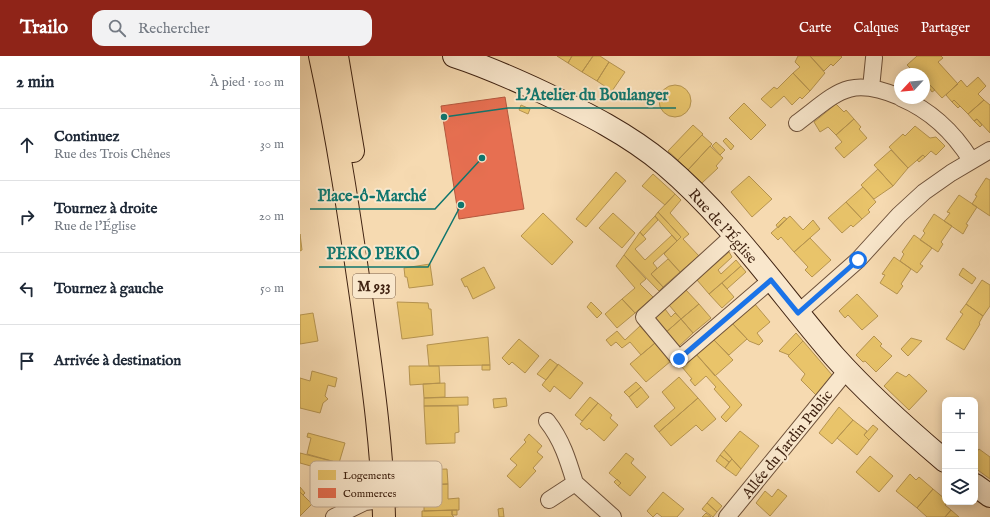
<!DOCTYPE html>
<html lang="fr">
<meta charset="utf-8">
<style>
:root{--surface:#fff;--page:#f2f2f3;--text:#1f2937;--muted:#747a83;--line:#e0e1e3;--accent:#8f2418}
body{margin:0;font-family:"IM FELL English",serif;background:var(--page);color:var(--text)}
.controls{position:absolute;right:12px;bottom:12px;display:grid;overflow:hidden;border-radius:8px;box-shadow:0 2px 10px #0003}
.controls button{width:36px;height:36px;display:grid;place-items:center;padding:0;border:0;border-bottom:1px solid var(--line);background:var(--surface);color:var(--text);font:20px sans-serif}
.compass{position:absolute;left:594px;top:12px;width:36px;height:36px;border-radius:50%;background:var(--surface);box-shadow:0 2px 10px #0003;rotate:244deg}
.stop{position:absolute;width:12px;height:12px;margin:-9px;border:3px solid #1a73e8;border-radius:50%;background:#fff}
.stop.end{background:#1a73e8;border-color:#fff;box-shadow:0 1px 4px #0008}
.list{margin:0;padding:0;list-style:none}
h2{display:flex;justify-content:space-between;align-items:center;height:52px;margin:0;padding:0 16px;font-size:17px}
h2 small{font-size:13px;font-weight:400;color:var(--muted)}
.list li{display:grid;grid-template-columns:26px 1fr auto;gap:12px;align-items:center;box-sizing:border-box;height:72px;padding:0 16px;border-top:1px solid var(--line)}
.list b{display:block;font-size:15px;white-space:nowrap}
.list p{margin:0;font-size:13px;white-space:nowrap;color:var(--muted)}
.list em{font-size:13px;font-style:normal;color:var(--muted)}
.icon{flex:none;width:22px;height:22px;fill:none;stroke:currentColor;stroke-width:2;stroke-linecap:round;stroke-linejoin:round}
.map{position:relative;flex:none;width:690px;height:461px;overflow:hidden}
header{display:flex;align-items:center;gap:24px;box-sizing:border-box;height:56px;padding:0 20px;background:var(--accent);color:#fff}
header strong{font-size:19px}
nav{display:flex;gap:22px;margin-inline-start:auto;font-size:14px}
.search{width:280px;height:36px;background:var(--page);display:flex;align-items:center;gap:10px;box-sizing:border-box;padding:0 14px;border-radius:12px;color:var(--muted);font-size:15px}
main{display:flex}
aside{flex:1;background:var(--surface)}
.map>svg:first-child{display:block}
.homes{fill:#e9c46a;stroke:#b69450}
.shops{fill:#e76f51;stroke:#b5583e}
.lines{fill:none;stroke-linecap:round;stroke-linejoin:round}
.street-casing{stroke:#6e513a;stroke-width:18}
.secondary-casing{stroke:#402312;stroke-width:24}
.primary-casing{stroke:#402312;stroke-width:24}
.street{stroke:#f9e7cc;stroke-width:16}
.secondary{stroke:#f9e7cc;stroke-width:22}
.primary{stroke:#f6dab1;stroke-width:22}
.route{stroke:#1a73e8;stroke-width:5}
.labels{text-anchor:middle;stroke-width:4;stroke-linejoin:round;paint-order:stroke}
.shield{fill:#f9e7cc;stroke:#785e4a;stroke-width:1}
.shield-label{font-size:14px;font-weight:bold;fill:#402312}
.street-label{font-size:15px;fill:#402312;stroke:#f9e7cc}
.key{fill:#f9e7cc;stroke:#c2ac94;stroke-width:1}
.key-label{font-size:11px;fill:#402312}
.leader{fill:none;stroke:#0f766e;stroke-width:1.5}
.callout-dot{fill:#0f766e;stroke:#f9e7cc;stroke-width:1.5}
.callout-label{font-size:16px;text-anchor:middle;font-weight:bold;fill:#0f766e;stroke:#f9e7cc;stroke-width:4;stroke-linejoin:round;paint-order:stroke}
</style>
<header>
<strong>Trailo</strong>
<div class="search"><svg class="icon" aria-label="search" viewBox="0 0 24 24"><circle cx="10" cy="10" r="6"/><path d="M15 15l6 6"/></svg>Rechercher</div>
<nav><a>Carte</a><a>Calques</a><a>Partager</a></nav>
</header>
<main>
<aside>
<h2>2 min<small>À pied · 100 m</small></h2>
<ul class="list">
<li><svg class="icon" aria-label="ahead" viewBox="0 0 24 24"><path d="M12 20V5M6 11l6-6 6 6"/></svg><div><b>Continuez</b><p>Rue des Trois Chênes</p></div><em>30 m</em></li>
<li><svg class="icon" aria-label="right" viewBox="0 0 24 24"><path d="M7 20v-9h11M14 6l5 5-5 5"/></svg><div><b>Tournez à droite</b><p>Rue de l'Église</p></div><em>20 m</em></li>
<li><svg class="icon" aria-label="left" viewBox="0 0 24 24"><path d="M17 20v-9H6M10 6l-5 5 5 5"/></svg><div><b>Tournez à gauche</b></div><em>50 m</em></li>
<li><svg class="icon" aria-label="arrive" viewBox="0 0 24 24"><path d="M6 21V4h12l-3 4 3 4H6"/></svg><div><b>Arrivée à destination</b></div></li>
</ul>
</aside>
<div class="map">
<svg width="690" height="461" viewBox="0 0 690 461">
<rect width="100%" height="100%" fill="#f6dab1"/>
<filter id="stains"><feTurbulence type="fractalNoise" baseFrequency=".005" numOctaves="4"/><feColorMatrix values="0 0 0 0 .2 0 0 0 0 .09 0 0 0 0 .02 0 0 0 .5 -.17"/></filter>
<radialGradient id="worn" r=".72"><stop offset=".6" stop-color="#630" stop-opacity="0"/><stop offset="1" stop-color="#630" stop-opacity=".3"/></radialGradient>
<path class="homes" d="M257,0H272L268,7Z
M272,0H293L282,16L268,7Z
M293,0H300L309,6L297,25L282,16Z
M498,0H510L525,17L510,35L493,17L500,11L495,6Z
M510,0H541L542,1L533,10L531,8L524,15Z
M617,0H641L643,2L638,6L658,28L642,42L629,28L627,29L624,27V18H616L607,9Z
M309,6L325,16L312,35L297,25Z
M493,17L510,35L502,43L500,41L492,49L484,40L471,52L461,43L474,31L477,33Z
M678,21L686,30L678,38L684,44L668,58L654,44L652,46L646,39L661,24L667,31Z
M629,28L635,34L632,36L627,29Z
M359 45a16 16 0 1 1 32 0a16 16 0 1 1-32 0Z
M654,44L660,50L658,52L652,46Z
M684,44L690,49V77L677,63L674,65L668,58Z
M444,47L466,69L451,84L429,62Z
M536,48L544,56L546,54L554,63L536,79L528,71L520,76L514,66Z
M221,49L230,53L228,58L219,54Z
M554,63L561,71L559,73L567,82L544,102L535,92L542,86L536,79Z
M677,63L682,69L680,71L674,65Z
M393,69L403,78L378,104L368,95Z
M615,70L630,82L636,81L645,90L636,99L631,95L625,101L623,99L608,112L589,91L603,78L605,80Z
M402,79L412,88L388,114L378,104Z
M426,82L434,90L431,94L423,85Z
M416,86L425,94L420,99L412,90Z
M410,90L423,102L416,110L418,112L402,127L388,114Z
M591,94L608,112L593,130L574,109Z
M623,99L625,101L619,106L617,104Z
M578,113L593,130L574,143L561,129Z
M316,116L326,125L286,171L276,163Z
M353,118L375,138L365,149L342,130Z
M449,120L472,143L452,161L431,136Z
M686,122L690,124V160L672,148L677,140L675,139Z
M563,131L576,146L568,154L570,156L562,163L546,146Z
M375,138L381,144L370,157L389,178L383,183L399,200L380,216L364,198L381,181L358,156Z
M659,139L677,151L666,168L668,169L663,178L644,165L650,157L647,156Z
M546,146L562,163L553,171L551,169L542,177L528,162Z
M358,156L381,181L377,185L355,160Z
M243,157L273,186L252,209L221,180Z
M313,157L335,177L322,192L299,172Z
M634,158L652,170L641,186L643,188L638,196L620,184L625,177L623,175Z
M355,160L358,164L343,180L340,176Z
M490,160L503,174L513,164L520,173L494,196L481,181L478,184L471,177Z
M484,161L487,163L478,172L476,169Z
M340,176L346,183L335,193L345,204L372,179L377,185L353,207L357,212L351,218L363,231L359,235L324,199Z
M0,178L2,194L0,195Z
M614,179L632,192L620,208L623,210L617,217L600,205L604,198L602,196Z
M510,182L531,204L512,221L505,214L508,211L494,196Z
M429,196L432,201L418,214L421,218L436,204L441,210L409,238L397,224Z
M324,199L346,223L340,228L353,241L335,257L322,243L335,232L316,210Z
M594,201L611,213L601,228L603,230L597,238L580,227L585,219L582,218Z
M368,203L380,216L363,231L351,218Z
M130,208L133,229L109,232L107,221H105L104,212Z
M441,210L446,216L427,233L422,227Z
M184,211L195,232L173,243L167,230L165,231L161,223Z
M663,212L676,222L672,228L659,219Z
M682,224L690,229V250L683,260L666,248Z
M422,227L434,241L422,252L409,238Z
M386,234L399,248L381,263L369,249Z
M557,238L578,260L562,274L548,259L545,262L539,255Z
M322,243L335,257L317,272L305,258Z
M97,246L128,247L129,253H131L133,279L102,283Z
M291,246L302,257L297,262L287,251Z
M454,247L470,266L457,277L463,285L459,289L449,285L432,267Z
M399,248L411,262L393,277L381,263Z
M666,248L683,260L679,267L680,268L664,294L646,283L663,258L660,256Z
M365,253L371,261L375,257L381,263L364,278L352,264Z
M13,257L18,285L0,288V259Z
M381,263L393,277L377,292L364,278Z
M432,267L447,283L429,299L413,283Z
M340,270L355,287L341,299L330,286L322,292L316,286L311,290L306,284L317,275L325,284Z
M496,277L503,285L489,299L479,295Z
M574,280L582,288L580,290L592,300L576,316L565,305L563,306L556,299Z
M188,281L190,309L129,310L127,289Z
M611,282L622,285L608,300L601,293Z
M219,283L239,300L225,317L212,306L209,309L202,302Z
M413,283L433,304L415,320L396,298Z
M503,285L532,319L516,339L501,324L505,318L488,300Z
M355,287L371,305L346,326L330,308Z
M396,298L442,349L426,366L421,361L430,351L414,333L416,331L406,320L395,330L390,324L392,323L382,311Z
M250,303L258,309L246,324L237,318Z
M258,308L283,327L270,343L254,330L250,336L242,329Z
M182,309H190V314H182Z
M109,310H139L140,327L110,329Z
M12,315L37,322L35,331L28,329L25,340L28,343L23,347L20,357L0,352V322L10,325Z
M597,316L606,321L609,318L627,335L609,354L584,330Z
M379,321L398,342L359,376L354,370L375,352L362,336Z
M336,326L341,331L329,341L324,336Z
M145,327V341L124,342L123,328Z
M341,331L349,341L337,352L329,341Z
M168,341V349L124,350V342Z
M290,341L298,347L282,365L275,359Z
M206,342L207,350L194,352L193,343Z
M398,342L416,363L402,375L396,369L371,390L359,376Z
M298,347L312,359L310,362L318,369L304,385L289,372L287,374L280,368Z
M124,350H158L159,376L155,377V387L126,388Z
M539,351L553,364L532,388L519,377Z
M553,364L567,375L564,379L569,384L557,399L537,382Z
M573,369L578,373L569,384L564,379Z
M440,375L459,390L441,413L424,394Z
M8,377L45,387L39,407L7,398L11,382L7,381Z
M229,378L242,390L237,396L243,401L233,412L236,415L220,432L207,420L217,409L210,403L226,386L224,384Z
M679,393L690,401V423L675,412V398Z
M424,394L432,403L429,406L420,399Z
M0,397L39,407L36,417L0,407Z
M326,397L334,403L331,407L346,421L330,440L318,430L321,427L309,417Z
M420,399L429,406L425,412L416,405Z
M570,400L593,420L579,436L556,416Z
M432,403L441,413L436,420L425,412Z
M147,413L148,428L117,429L116,414Z
M610,418L616,424L619,421L633,433L617,452L596,435Z
M317,423L321,427L318,430L314,426Z
M148,428V443L159,442V454L124,455V429Z
M0,431L5,437L3,439L0,436Z
M478,433L487,440L470,460L456,447L465,435L472,441Z
M633,433L645,443V446H647L645,449L651,454L645,461H627L617,452Z
M0,436L12,448L0,460Z
M363,436L384,453L377,461H362L357,457L353,461L347,455Z
M412,441L422,450L417,456L407,447Z
M407,447L417,456L413,461L402,453Z
M203,452L204,461H199L198,453Z
M152,454H157V459H152Z
M152,454V459L154,461H122V455Z
M651,454L659,461H645Z
M406,457L411,461H402Z"/>
<path class="shops" d="M205,41L224,153L159,163L141,50Z"/>
<g class="lines">
<g class="street-casing">
<path id="street" d="M571,32L574,2
M601,42C632,55 654,77 671,104
M497,67C537,37 548,19 600,41
M433,180L344,261L379,303L471,224
M498,257L558,204L599,159L624,136L651,117L690,94
M247,365C262,384 268,404 275,427
M249,444L275,427L313,461
M34,461L65,446L98,442
M427,461L547,314"/>
</g>
<g class="secondary-casing">
<path id="secondary" d="M154,0C185,10 214,23 244,37C286,57 328,78 364,108C429,163 479,236 534,300C568,338 606,372 645,405
M675,429L690,440"/>
</g>
<g class="primary-casing">
<path id="primary" d="M20,0C38,82 50,165 62,248C72,320 82,387 84,461
M37,0L53,95"/>
</g>
<use href="#street" class="street"/>
<use href="#secondary" class="secondary"/>
<use href="#primary" class="primary"/>
</g>
<g class="lines">
<path class="route" d="M379,303L471,224L498,257L558,204"/>
</g>
<g class="labels">
<rect class="shield" x="53" y="218" width="42" height="24" rx="3"/>
<g class="shield-label">
<text x="74" y="235">M 933</text>
</g>
<g class="street-label">
<text transform="translate(423 170) rotate(48)" y="5">Rue de l'Église</text>
<text transform="translate(487 388) rotate(-51)" y="5">Allée du Jardin Public</text>
</g>
</g>
<rect x="10" y="405" width="132" height="46" rx="6" class="key"/>
<rect x="18" y="414" width="18" height="10" fill="#e9c46a"/>
<rect x="18" y="432" width="18" height="10" fill="#e76f51"/>
<g class="key-label">
<text x="43" y="423">Logements</text>
<text x="43" y="441">Commerces</text>
</g>
<path class="leader" d="M144 61L208 52H376M182 102L135 153H10M161 149L128 211H19"/>
<g class="callout-dot">
<circle cx="144" cy="61" r="4"/>
<circle cx="182" cy="102" r="4"/>
<circle cx="161" cy="149" r="4"/>
</g>
<g class="callout-label">
<text x="292" y="44">L’Atelier du Boulanger</text>
<text x="72" y="145">Place-ô-Marché</text>
<text x="73" y="203">PEKO PEKO</text>
</g>
<rect width="100%" height="100%" filter="url(#stains)"/>
<rect width="100%" height="100%" fill="url(#worn)"/>
</svg>
<div class="controls">
<button>+</button>
<button>−</button>
<button><svg class="icon" aria-label="layers" viewBox="0 0 24 24"><path d="M12 4l9 5-9 5-9-5zM3 14l9 5 9-5"/></svg></button>
</div>
<svg class="compass" viewBox="-18 -18 36 36"><path d="M0-13l5 13h-10z" fill="#e53935"/><path d="M0 13l5-13h-10z" fill="#747a83"/></svg>
<div class="stop" style="left:558px;top:204px"></div>
<div class="stop end" style="left:379px;top:303px"></div>
</div>
</main>
